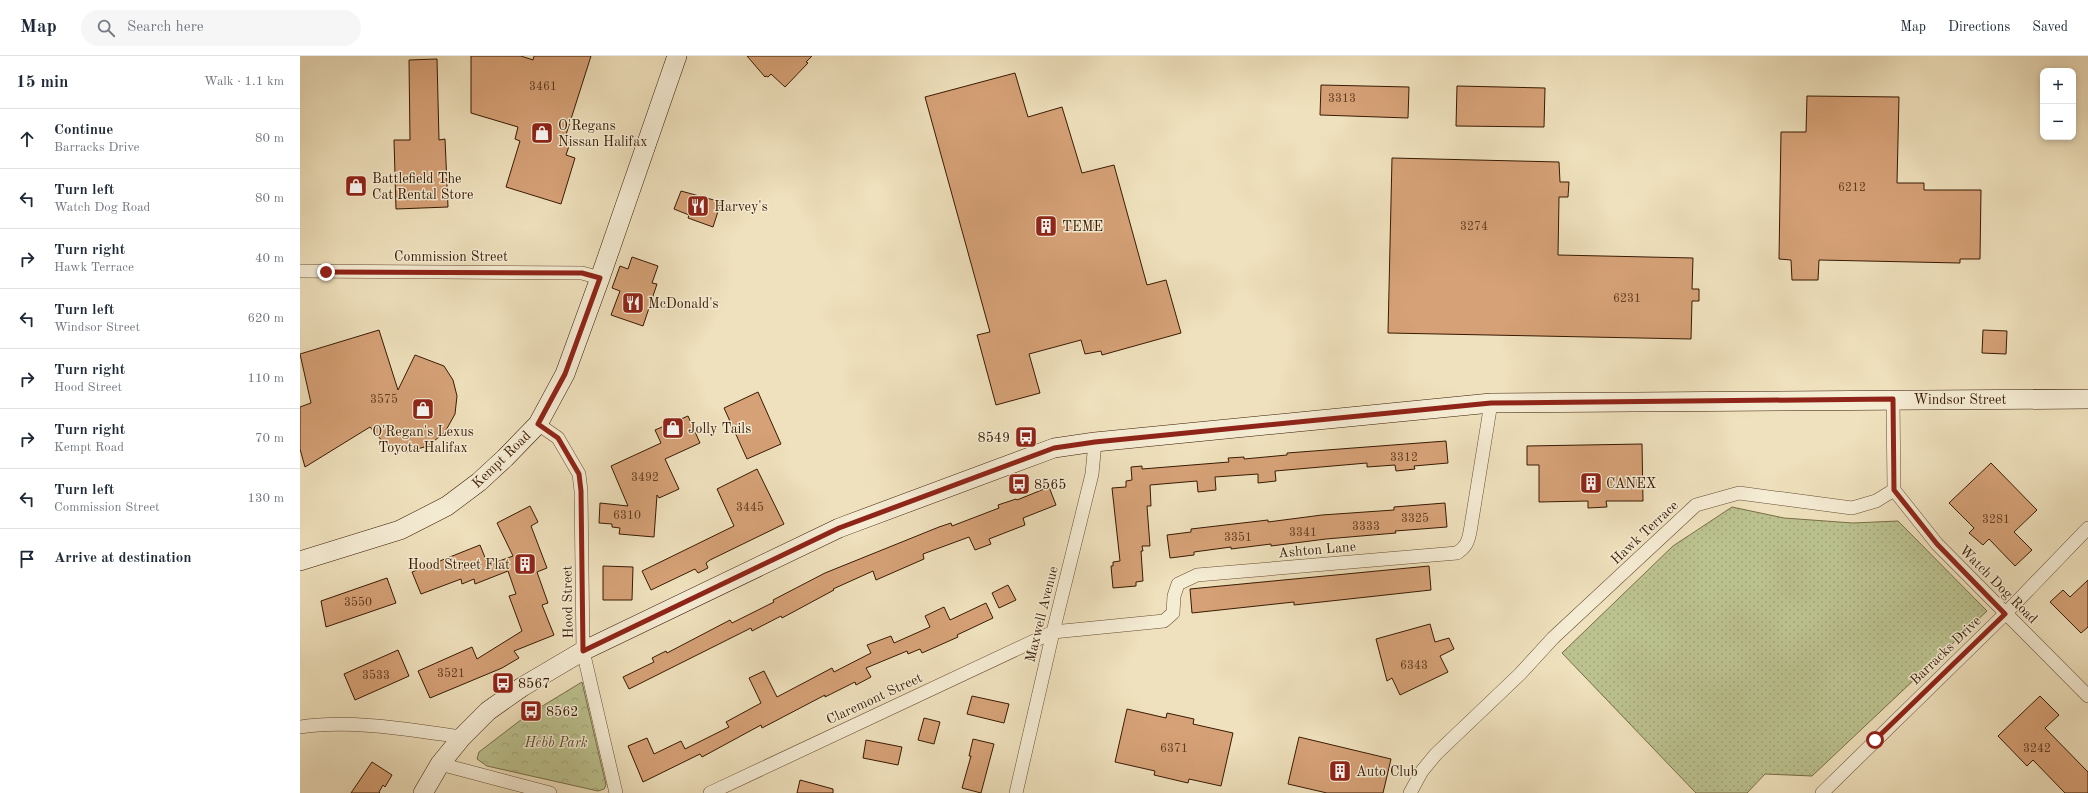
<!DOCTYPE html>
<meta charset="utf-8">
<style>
:root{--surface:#fff;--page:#f6f6f7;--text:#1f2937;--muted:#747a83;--line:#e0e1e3}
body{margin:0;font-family:"Old Standard TT",serif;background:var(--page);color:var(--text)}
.controls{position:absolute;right:12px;top:12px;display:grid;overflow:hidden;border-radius:8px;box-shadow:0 2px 6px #0003}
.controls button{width:36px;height:36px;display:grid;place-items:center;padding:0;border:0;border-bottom:1px solid var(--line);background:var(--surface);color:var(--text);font:20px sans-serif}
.stop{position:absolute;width:12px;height:12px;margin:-9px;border:3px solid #8f2418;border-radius:50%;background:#fff}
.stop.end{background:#8f2418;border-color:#fff;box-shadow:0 1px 4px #0008}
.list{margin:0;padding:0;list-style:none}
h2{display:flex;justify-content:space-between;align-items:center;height:52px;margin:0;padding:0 16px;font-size:17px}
h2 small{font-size:13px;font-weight:400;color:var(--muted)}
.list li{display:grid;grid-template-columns:26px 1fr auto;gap:12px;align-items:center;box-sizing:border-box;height:60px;padding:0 16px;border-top:1px solid var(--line)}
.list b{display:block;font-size:15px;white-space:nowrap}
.list p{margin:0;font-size:13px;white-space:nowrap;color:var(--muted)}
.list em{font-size:13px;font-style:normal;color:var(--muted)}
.icon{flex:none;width:22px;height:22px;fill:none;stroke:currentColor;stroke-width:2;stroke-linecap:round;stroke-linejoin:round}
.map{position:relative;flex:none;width:1788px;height:737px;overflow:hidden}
header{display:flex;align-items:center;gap:24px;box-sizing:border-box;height:56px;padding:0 20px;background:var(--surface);border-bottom:1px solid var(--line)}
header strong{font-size:19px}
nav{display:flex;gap:22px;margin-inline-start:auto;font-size:14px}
.search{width:280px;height:36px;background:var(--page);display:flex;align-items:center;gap:10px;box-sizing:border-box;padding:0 14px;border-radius:22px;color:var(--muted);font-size:15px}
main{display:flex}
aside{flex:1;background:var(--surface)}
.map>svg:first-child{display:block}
.grass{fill:url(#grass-dots);stroke:#7a6e48}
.park{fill:url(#park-crowns);stroke:#7a6e48}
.building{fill:#d6a177;stroke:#381a02}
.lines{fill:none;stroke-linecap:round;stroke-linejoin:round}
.street-casing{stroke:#664c31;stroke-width:14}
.secondary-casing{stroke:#381a02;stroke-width:20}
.street{stroke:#f5ecd4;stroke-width:13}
.secondary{stroke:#f5ecd4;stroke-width:19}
.route{stroke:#8f2418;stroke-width:5}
.labels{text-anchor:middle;stroke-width:3;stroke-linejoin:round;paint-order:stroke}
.number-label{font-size:12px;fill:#603c1f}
.poi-label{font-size:14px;fill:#381a02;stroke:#f5ecd4;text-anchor:start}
.street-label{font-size:14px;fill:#381a02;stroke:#f5ecd4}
.park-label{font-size:14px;font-style:italic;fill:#5f4c2c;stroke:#f5ecd4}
</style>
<header>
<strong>Map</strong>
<div class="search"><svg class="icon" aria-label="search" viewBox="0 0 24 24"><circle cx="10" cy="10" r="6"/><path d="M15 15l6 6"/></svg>Search here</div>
<nav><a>Map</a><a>Directions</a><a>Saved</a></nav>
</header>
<main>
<aside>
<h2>15 min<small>Walk · 1.1 km</small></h2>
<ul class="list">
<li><svg class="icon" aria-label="ahead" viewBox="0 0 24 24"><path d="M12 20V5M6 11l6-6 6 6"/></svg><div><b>Continue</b><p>Barracks Drive</p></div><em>80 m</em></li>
<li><svg class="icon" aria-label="left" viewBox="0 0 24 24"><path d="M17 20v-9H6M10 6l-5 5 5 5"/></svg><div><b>Turn left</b><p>Watch Dog Road</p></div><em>80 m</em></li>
<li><svg class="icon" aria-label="right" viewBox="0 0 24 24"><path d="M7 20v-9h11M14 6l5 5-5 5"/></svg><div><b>Turn right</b><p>Hawk Terrace</p></div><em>40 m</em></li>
<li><svg class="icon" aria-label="left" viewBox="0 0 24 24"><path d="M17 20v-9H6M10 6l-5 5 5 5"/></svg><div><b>Turn left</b><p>Windsor Street</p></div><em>620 m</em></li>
<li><svg class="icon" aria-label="right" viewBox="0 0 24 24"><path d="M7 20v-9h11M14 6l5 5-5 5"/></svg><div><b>Turn right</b><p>Hood Street</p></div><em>110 m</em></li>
<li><svg class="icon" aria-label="right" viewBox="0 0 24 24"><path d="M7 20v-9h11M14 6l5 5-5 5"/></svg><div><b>Turn right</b><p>Kempt Road</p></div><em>70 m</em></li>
<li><svg class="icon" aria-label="left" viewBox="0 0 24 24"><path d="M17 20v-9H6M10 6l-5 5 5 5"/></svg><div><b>Turn left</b><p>Commission Street</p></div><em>130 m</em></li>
<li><svg class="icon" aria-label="arrive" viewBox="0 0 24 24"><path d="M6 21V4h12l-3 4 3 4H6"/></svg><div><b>Arrive at destination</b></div></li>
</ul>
</aside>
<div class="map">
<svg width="1788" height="737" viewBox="0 0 1788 737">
<defs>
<pattern id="grass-dots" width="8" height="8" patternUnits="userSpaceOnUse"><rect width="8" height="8" fill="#bbc28f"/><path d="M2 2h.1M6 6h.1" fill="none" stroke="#a2a67a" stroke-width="1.8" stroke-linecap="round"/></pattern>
<pattern id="park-crowns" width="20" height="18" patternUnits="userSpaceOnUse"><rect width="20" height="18" fill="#bbc28f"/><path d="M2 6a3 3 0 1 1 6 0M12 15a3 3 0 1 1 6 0" fill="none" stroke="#a2a67a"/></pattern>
</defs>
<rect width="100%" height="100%" fill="#efe1bd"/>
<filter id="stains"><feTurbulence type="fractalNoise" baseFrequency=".005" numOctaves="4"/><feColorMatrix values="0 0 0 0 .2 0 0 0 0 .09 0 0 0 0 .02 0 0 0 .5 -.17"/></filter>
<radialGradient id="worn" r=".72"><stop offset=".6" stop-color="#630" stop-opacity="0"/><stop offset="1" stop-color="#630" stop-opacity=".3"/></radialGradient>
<path class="grass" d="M1432,451L1484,462L1553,467L1598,465L1687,555L1512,720L1465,718L1447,737H1396L1262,597L1373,490Z"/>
<path class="park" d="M282,626L306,729L304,733L298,735L187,710L177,703L179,696L226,660Z"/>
<path class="building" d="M171,0H221L233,4L234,0H291L264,85L270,87L266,99L275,102L261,148L206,131L220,85L215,83L218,71L171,57Z
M447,0H512L506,6L508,7L485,31L471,18L468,21L466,20L465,21Z
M137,3L139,84L145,83L148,151L96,153L94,84H110L109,4Z
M715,17L728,61L762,51L782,117L814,109L847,229L866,224L881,277L802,299L801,295L785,298L781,284L729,298L740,337L696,349L677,279L690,276L625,41Z
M1021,29L1109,31L1108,62L1020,59Z
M1157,30L1245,32L1244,71L1156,70Z
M1507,40L1599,41L1597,127H1624V134H1681L1680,203H1660V207L1519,204L1518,224H1492L1491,204L1479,203L1481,76H1506Z
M1092,102L1259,106L1260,126H1269L1268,141H1259L1258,199L1393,202L1392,233H1399V245H1392L1391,283L1088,277Z
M381,135L421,146L413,171L388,162L389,159L374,153Z
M332,201L358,210L352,227L357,228L343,270L311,259L320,235L312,232L320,210L328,213Z
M79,274L98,334L115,299L144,310L153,324L157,340L155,358L145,376L128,390L106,396L83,386L70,371L5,411L0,393V351L11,347L0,298Z
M1683,274L1707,275L1706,298L1682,297Z
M458,336L481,388L447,403L424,352Z
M388,360L400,387L365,403L379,433L359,442L357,439L354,481L319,478L320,472L312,471V468L299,467L300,447L328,450L311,410L361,387L355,374Z
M1146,385L1148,407L1114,410L1115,413L1096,415L1095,409L1067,411V407L975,415L976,425L958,427V418L915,421L916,434L898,436L897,425L850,429L851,450H847L850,490H842L843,495H841L843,525L836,526V530L813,532L811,510H813V506L820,505L812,432L826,431V425L832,424L831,411L842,410V413L929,406L928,402L944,401V403L987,399V397Z
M1342,388L1343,445H1306L1307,451L1288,452V445L1239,446V409H1227V390Z
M1691,407L1737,454L1714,476L1732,494L1715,510L1689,483L1683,489L1669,477L1674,472L1649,447Z
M457,413L484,468L410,504L406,507L408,512L398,517L395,513L351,534L342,515L434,470L417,433Z
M749,431L756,449L723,462L725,469L689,483L691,488L675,494L669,481L623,498L624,503L576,524L573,515L533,533L534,534L482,562L481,560L452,575L451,572L329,633L323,621L354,606L352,602L366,595L367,597L430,564L432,567L474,546L473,544L525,517L639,471L651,467L652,470L699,452L698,449L716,443L717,444Z
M1145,447L1147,471L1095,475L1096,477L1026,483L971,490V488L931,493V491L894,496V499L870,502L867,479L891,476V473L968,464V466L1022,459L1094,454V451Z
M230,450L238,466L231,470L247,512L237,516L248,547L242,549L254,579L214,595L219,602L202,612L130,642L118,615L172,591L177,603L222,575L209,540L216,538L208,515L175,528L174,523L162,528L161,523L121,538L112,516L180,489L188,509L213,500L197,467Z
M303,510L333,511L332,544H303Z
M1129,510L1131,534L994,549V546L892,557L890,533Z
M87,522L96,547L26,571L21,545Z
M1788,524V571L1781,577L1750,546L1763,534L1770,541Z
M708,529L716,544L699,552L692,537Z
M686,547L693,562L657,579L658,581L622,597L620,593L608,598L607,595L566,612L571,621L556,629L555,626L525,641V639L462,672L461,669L402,701L400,698L343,726L328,690L347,682L354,698L381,685L385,693L429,671L426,666L461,647L449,622L464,615L477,641L532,612L534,616L571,597L567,589L591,580L594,587L630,571L625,560L644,551L650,564Z
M1130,568L1135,586L1149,582L1154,593L1140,600L1148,616L1100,639L1092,622L1087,625L1076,583Z
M98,594L109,620L55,644L44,618Z
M672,640L709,648L704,667L667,658Z
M1740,640L1759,659L1745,672L1788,716V737H1765L1733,704L1727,710L1698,680Z
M827,653L866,662L867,657L894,663L893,668L933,677L921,730L889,723L888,727L854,719L855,715L815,706Z
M624,662L640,666L634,688L618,684Z
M999,681L1091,703L1083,737H1027L988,728Z
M673,683L694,688L681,737L662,732L671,700H669Z
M566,684L602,691L598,709L563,702Z
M72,706L92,719L85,731L83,729L79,736L80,737H51Z
M500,724L533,733V737H497Z"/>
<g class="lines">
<g class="street-casing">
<path id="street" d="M0,215L282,217L300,222
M238,368L258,382L279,418L281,435L283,595L316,737
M1594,434L1637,488L1788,640
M0,671C49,663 113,674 162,681
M140,708L250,737
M410,737L753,576L864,565L873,557L874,540L878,528L897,519L1157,497C1166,491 1168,486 1170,476L1191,347
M716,737L753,576L792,418L795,386
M1110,737L1122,715L1136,698L1220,618L1253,582L1396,449L1439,437L1552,452L1576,445L1594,434L1593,343
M1522,737L1705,558L1788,472"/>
</g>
<g class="secondary-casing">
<path id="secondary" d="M0,505L100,474L147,450L179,426L205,402L238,368L265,318L300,222L377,0
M123,737L140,708L162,681L188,655L222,631L283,595L539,472L754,392L795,386L1191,347L1788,343"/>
</g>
<use href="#street" class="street"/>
<use href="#secondary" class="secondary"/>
</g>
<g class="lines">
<path class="route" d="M26,216L282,217L300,222L265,318L238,368L258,382L279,418L281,435L283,595L539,472L754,392L795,386L1191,347L1593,343L1594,434L1637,488L1705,558L1575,684"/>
</g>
<defs>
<g id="shop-square" transform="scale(1.15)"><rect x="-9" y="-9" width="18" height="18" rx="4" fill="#8f2418" stroke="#f5ecd4"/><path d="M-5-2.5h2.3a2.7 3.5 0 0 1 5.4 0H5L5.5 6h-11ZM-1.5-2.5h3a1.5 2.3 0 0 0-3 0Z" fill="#fff"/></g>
<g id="restaurant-square" transform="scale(1.15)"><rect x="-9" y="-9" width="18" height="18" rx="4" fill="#8f2418" stroke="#f5ecd4"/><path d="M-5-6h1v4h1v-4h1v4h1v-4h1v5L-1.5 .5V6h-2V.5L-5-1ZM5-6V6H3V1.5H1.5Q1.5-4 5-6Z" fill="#fff"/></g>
<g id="building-square" transform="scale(1.15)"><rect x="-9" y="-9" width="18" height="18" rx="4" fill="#8f2418" stroke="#f5ecd4"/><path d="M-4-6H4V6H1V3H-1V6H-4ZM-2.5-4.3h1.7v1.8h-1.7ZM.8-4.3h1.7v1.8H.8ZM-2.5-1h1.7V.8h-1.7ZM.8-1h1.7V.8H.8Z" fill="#fff"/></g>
<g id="bus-square" transform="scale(1.15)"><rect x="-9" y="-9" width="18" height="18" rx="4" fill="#8f2418" stroke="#f5ecd4"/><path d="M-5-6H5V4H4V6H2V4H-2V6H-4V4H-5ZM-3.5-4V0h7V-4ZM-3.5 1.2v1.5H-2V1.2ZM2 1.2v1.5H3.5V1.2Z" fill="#fff"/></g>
</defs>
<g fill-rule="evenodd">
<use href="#shop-square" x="242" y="77"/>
<use href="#shop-square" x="56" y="130"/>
<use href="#restaurant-square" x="398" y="150"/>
<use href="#building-square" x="746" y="170"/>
<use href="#restaurant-square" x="333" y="247"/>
<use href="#shop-square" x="123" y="353"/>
<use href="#shop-square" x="373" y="372"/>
<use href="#bus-square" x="726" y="381"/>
<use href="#building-square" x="1291" y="427"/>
<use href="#bus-square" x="719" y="428"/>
<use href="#building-square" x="225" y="508"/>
<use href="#bus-square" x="203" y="627"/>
<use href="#bus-square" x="231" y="655"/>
<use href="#building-square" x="1040" y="715"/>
</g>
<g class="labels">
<g class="number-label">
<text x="243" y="34">3461</text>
<text x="1042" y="46">3313</text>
<text x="1552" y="135">6212</text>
<text x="1174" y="174">3274</text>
<text x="1327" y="246">6231</text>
<text x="84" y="347">3575</text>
<text x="1104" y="405">3312</text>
<text x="345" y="425">3492</text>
<text x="450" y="455">3445</text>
<text x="327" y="463">6310</text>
<text x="1115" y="466">3325</text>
<text x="1696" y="467">3281</text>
<text x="1066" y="474">3333</text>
<text x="1003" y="480">3341</text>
<text x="938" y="485">3351</text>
<text x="58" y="550">3550</text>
<text x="1114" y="613">6343</text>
<text x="151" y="621">3521</text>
<text x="76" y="623">3533</text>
<text x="874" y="696">6371</text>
<text x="1737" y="696">3242</text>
</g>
<g class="poi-label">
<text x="258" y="74">O'Regans<tspan x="258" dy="16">Nissan Halifax</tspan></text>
<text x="72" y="127">Battlefield The<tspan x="72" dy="16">Cat Rental Store</tspan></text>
<text x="414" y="155">Harvey's</text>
<text x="762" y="175">TEME</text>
<text x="348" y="252">McDonald's</text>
<text x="388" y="377">Jolly Tails</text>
<text x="123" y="380" text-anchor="middle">O'Regan's Lexus<tspan x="123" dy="16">Toyota Halifax</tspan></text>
<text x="710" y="386" text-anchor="end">8549</text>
<text x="1306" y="432">CANEX</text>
<text x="734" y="433">8565</text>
<text x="210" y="513" text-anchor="end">Hood Street Flat</text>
<text x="218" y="632">8567</text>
<text x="246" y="660">8562</text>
<text x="1056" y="720">Auto Club</text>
</g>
<g class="street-label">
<text x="151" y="205">Commission Street</text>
<text x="1660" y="348">Windsor Street</text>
<text transform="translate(201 403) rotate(-44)" y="5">Kempt Road</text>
<text transform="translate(1344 476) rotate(-43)" y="5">Hawk Terrace</text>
<text transform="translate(1017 493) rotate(-5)" y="5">Ashton Lane</text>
<text transform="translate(1699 528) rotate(45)" y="5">Watch Dog Road</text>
<text transform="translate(267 546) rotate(-91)" y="5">Hood Street</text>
<text transform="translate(741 558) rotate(-76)" y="5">Maxwell Avenue</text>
<text transform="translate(1645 594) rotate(-44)" y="5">Barracks Drive</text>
<text transform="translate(574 642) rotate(-25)" y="5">Claremont Street</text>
</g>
<g class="park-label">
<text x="256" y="691">Hebb Park</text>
</g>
</g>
<rect width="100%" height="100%" filter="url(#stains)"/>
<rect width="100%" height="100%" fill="url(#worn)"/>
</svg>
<div class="controls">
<button>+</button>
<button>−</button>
</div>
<div class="stop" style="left:1575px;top:684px"></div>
<div class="stop end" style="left:26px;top:216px"></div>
</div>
</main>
